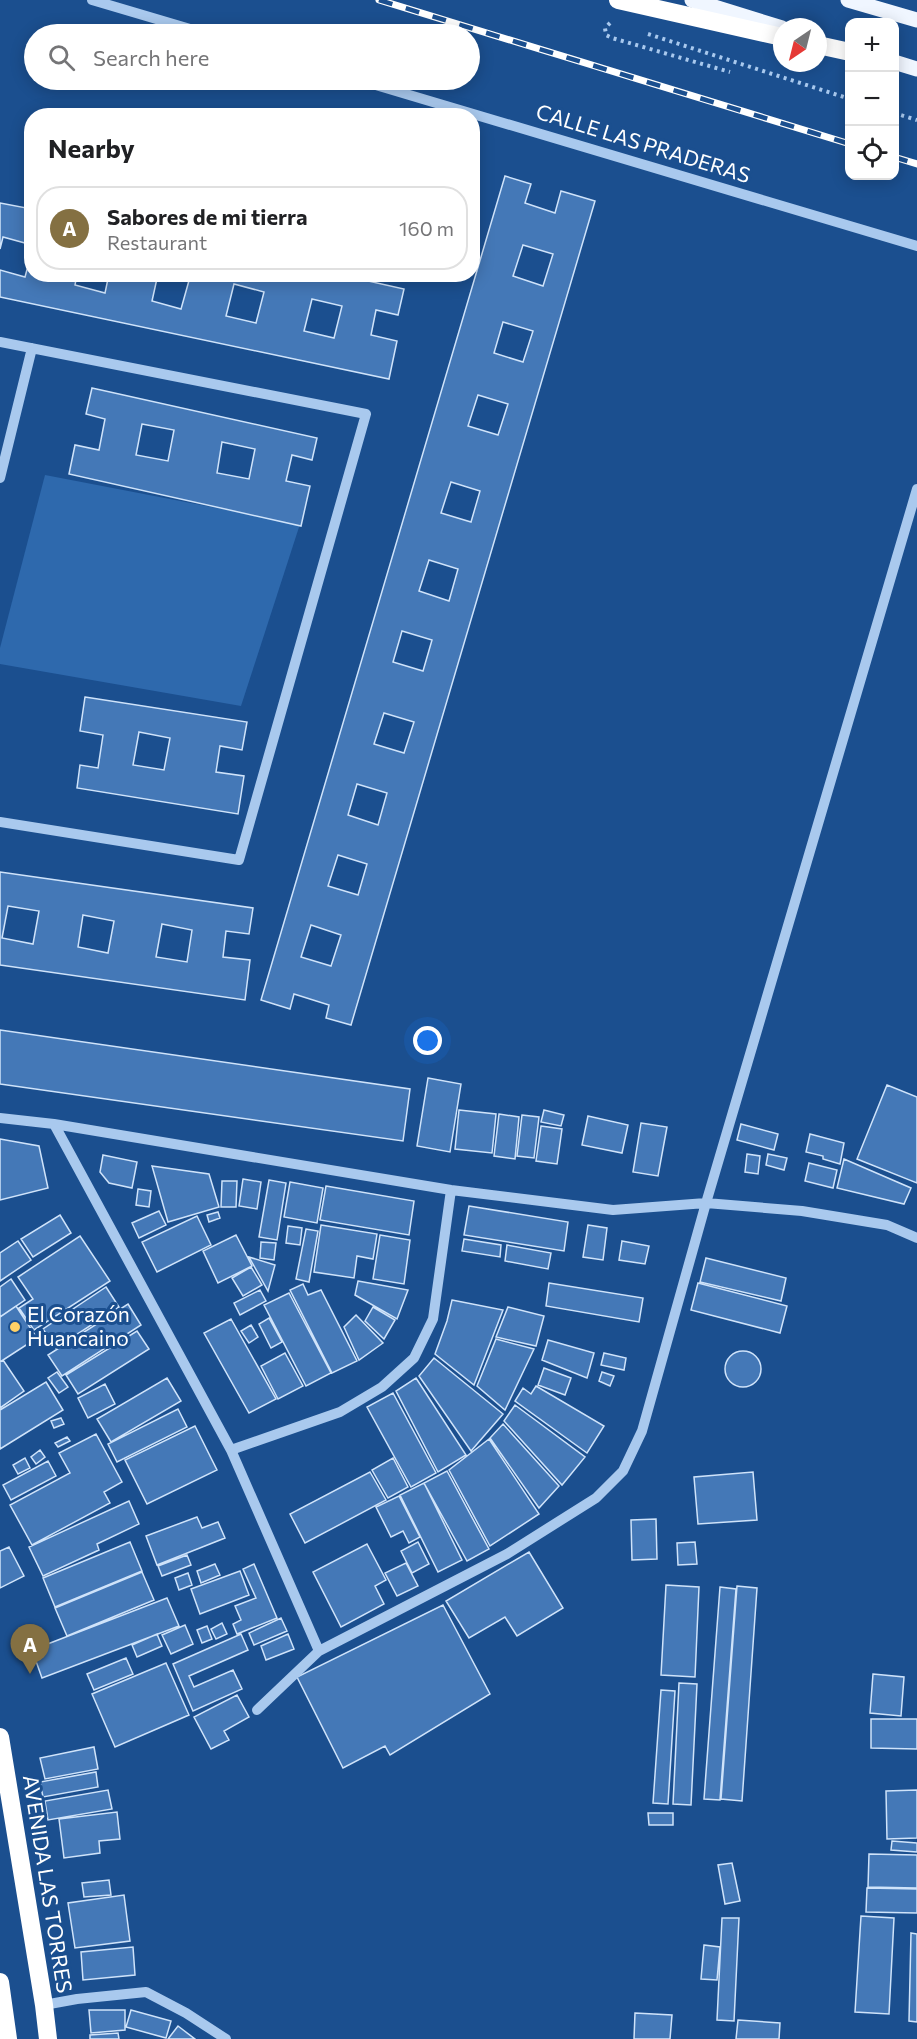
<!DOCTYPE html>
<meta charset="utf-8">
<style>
:root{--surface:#fff;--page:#f2f2f2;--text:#202124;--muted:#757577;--line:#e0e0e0;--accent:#847042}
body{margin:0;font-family:Commissioner,sans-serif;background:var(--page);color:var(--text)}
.controls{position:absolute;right:18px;top:18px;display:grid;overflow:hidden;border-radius:12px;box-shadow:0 3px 15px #0003}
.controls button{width:54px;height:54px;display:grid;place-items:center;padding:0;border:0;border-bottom:2px solid var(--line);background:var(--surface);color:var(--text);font:30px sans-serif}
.compass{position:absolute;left:773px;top:18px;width:54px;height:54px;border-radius:50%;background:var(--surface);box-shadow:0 3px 15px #0003;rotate:215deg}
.you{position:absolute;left:428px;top:1041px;width:21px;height:21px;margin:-15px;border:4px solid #fff;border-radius:50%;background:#1a73e8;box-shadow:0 0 0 9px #1a73e833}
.badge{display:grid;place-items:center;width:39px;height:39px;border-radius:50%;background:var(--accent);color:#fff;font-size:20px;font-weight:700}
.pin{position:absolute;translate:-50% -50px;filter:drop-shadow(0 2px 3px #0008)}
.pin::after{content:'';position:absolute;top:32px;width:21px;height:18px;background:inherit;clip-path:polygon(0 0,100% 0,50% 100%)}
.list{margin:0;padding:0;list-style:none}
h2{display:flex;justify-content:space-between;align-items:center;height:78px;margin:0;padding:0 24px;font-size:26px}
h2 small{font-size:20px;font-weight:400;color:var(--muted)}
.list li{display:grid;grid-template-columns:39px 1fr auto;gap:18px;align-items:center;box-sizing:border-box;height:84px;margin:0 12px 12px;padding:0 12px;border:2px solid var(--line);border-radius:24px}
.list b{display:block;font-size:22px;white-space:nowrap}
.list p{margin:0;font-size:20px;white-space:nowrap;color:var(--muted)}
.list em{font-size:20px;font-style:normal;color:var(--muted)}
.icon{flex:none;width:33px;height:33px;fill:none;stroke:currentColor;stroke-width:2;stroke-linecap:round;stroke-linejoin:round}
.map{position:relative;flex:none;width:917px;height:2039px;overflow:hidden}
.search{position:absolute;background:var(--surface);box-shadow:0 3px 15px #0003;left:24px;top:24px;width:456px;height:66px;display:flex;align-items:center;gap:15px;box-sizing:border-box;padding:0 21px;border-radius:33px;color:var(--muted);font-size:22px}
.panel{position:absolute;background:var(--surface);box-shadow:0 3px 15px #0003;left:24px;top:108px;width:456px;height:174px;border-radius:24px}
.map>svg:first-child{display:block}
.green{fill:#2e69ad}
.building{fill:#4478b7;stroke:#cfe3fa;stroke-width:1.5;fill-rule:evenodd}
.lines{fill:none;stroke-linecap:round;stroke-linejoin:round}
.path{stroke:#a9c9ee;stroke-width:4;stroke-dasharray:3 4.5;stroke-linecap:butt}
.minor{stroke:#a9c9ee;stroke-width:10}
.major{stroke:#f0f6ff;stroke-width:15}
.highway{stroke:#fff;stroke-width:18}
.rail-casing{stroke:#fff;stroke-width:7}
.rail{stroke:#1b4f8f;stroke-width:4.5;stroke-dasharray:14;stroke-linecap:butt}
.poi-dot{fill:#ffd166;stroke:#1b4f8f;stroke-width:2}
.labels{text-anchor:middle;stroke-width:6;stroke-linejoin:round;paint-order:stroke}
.street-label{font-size:21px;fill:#fff;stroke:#1b4f8f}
.poi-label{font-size:21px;fill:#fff;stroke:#1b4f8f;text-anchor:start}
</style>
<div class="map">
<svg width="917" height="2039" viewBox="0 0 917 2039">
<rect width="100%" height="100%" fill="#1b4f8f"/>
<path class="green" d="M45,475L300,524L241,706L0,664V648Z"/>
<path class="building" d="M505,176L531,184L525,203L555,213L561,191L595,201L351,1025L326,1018L329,1005L294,994L290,1009L261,1000ZM523,245L553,254L543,286L513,276ZM503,322L533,331L523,362L494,353ZM478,395L508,404L498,435L468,426ZM451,482L480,491L471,522L441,513ZM429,560L458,569L449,601L419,591ZM402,631L432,640L423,671L393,662ZM384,713L414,722L404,753L374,744ZM357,784L387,793L378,825L348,815ZM338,855L367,864L358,895L328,886ZM311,925L341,935L331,966L301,957Z
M0,203L32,209V245L3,237L0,249Z
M32,251V274H77L75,285L105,293L109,274H158L152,301L181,309L190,277L179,274H337L404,289L398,315L376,310L371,335L397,341L389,379L0,297V270L25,277ZM234,284L264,292L256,323L226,316ZM312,299L342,306L334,338L304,331Z
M92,388L317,438L312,460L292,455L286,481L310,486L301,526L69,474L75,445L99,450L105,419L86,414ZM142,424L174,430L168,461L136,455ZM222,442L255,449L249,479L217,473Z
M85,697L247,722L242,750L220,746L216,772L244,776L238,814L77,788L80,765L98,768L103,735L80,731ZM139,732L170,738L164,770L133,765Z
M0,872L253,908L249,934L226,931L223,957L250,960L245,1000L0,965ZM8,906L39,911L33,944L2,938ZM83,915L114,921L108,953L78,947ZM162,924L192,930L187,962L156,957Z
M0,1030L410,1089L403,1141L0,1084Z
M428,1078L461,1084L450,1152L417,1146Z
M887,1085L917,1097V1183L857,1159Z
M459,1110L496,1114L492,1153L455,1149Z
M544,1110L564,1115L561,1126L541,1122Z
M499,1114L519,1117L515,1159L494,1156Z
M522,1115L539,1117L534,1158L517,1156Z
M588,1116L628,1125L622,1153L582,1145Z
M641,1123L667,1127L658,1176L633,1172Z
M741,1124L778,1134L774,1150L737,1140Z
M541,1126L562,1129L557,1164L536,1161Z
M810,1134L844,1143L840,1164L823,1159V1156L806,1152Z
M0,1139L39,1146L48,1188L0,1200Z
M747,1154L760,1156L758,1174L745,1172Z
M768,1154L787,1158L784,1170L766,1165Z
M103,1155L137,1162L132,1188L109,1183L100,1172Z
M844,1159L911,1188L904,1204L837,1188Z
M809,1163L837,1170L833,1188L805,1181Z
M152,1166L209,1174L219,1207L168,1222Z
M243,1179L261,1182L257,1209L239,1206Z
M269,1180L286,1183L277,1240L259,1237Z
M222,1181H237L236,1207H221Z
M290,1182L323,1188L317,1223L284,1217Z
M326,1186L414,1201L409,1235L320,1220Z
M138,1189L151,1191L149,1207L136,1205Z
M469,1206L568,1222L564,1251L464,1235Z
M159,1211L166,1225L139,1238L132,1223Z
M218,1212L220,1218L209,1222L207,1215Z
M60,1215L71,1233L33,1257L21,1239Z
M197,1216L211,1245L157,1272L142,1242Z
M321,1225L377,1234L373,1259L357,1256L354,1278L314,1272Z
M588,1225L607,1228L603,1260L583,1257Z
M288,1226L302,1228L300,1245L286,1243Z
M306,1229L318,1231L309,1282L296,1279Z
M236,1235L252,1266L218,1283L203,1251Z
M380,1235L410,1240L404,1284L373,1279Z
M80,1236L110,1281L34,1330L19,1308L33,1299L18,1277Z
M464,1239L501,1245L500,1257L462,1251Z
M18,1241L31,1260L0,1281V1253Z
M622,1241L649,1246L645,1264L619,1260Z
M261,1242L276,1243L274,1260L260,1258Z
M507,1245L551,1253L548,1269L505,1261Z
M249,1257L275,1265L268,1291Z
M706,1258L786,1278L781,1301L700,1282Z
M251,1267L262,1285L243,1296L232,1278Z
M11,1279L25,1300L0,1317V1287Z
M358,1281L408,1290L397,1319L355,1295Z
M549,1283L643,1298L639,1322L546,1306Z
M698,1283L787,1306L780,1333L691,1310Z
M303,1284L308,1295L321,1290L357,1361L332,1373L290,1290Z
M106,1287L119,1307L56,1348L43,1329Z
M260,1290L266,1301L240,1315L234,1303Z
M289,1293L331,1373L306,1386L264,1305Z
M452,1300L503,1310L474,1385L435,1354L447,1321Z
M128,1304L141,1325L62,1376L48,1355Z
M16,1306L37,1338L0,1362V1317Z
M373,1307L395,1320L384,1339L365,1321Z
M508,1307L544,1316L536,1346L496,1337Z
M356,1315L383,1343L359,1360L344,1327Z
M269,1318L282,1342L271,1348L259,1324Z
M231,1319L276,1399L249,1413L204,1333Z
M251,1325L258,1337L249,1343L241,1331Z
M137,1331L149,1349L78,1394L66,1375Z
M496,1339L534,1349L505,1410L477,1386Z
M548,1340L594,1353L587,1378L542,1360Z
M725 1369a18 18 0 1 1 36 0a18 18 0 1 1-36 0Z
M285,1353L303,1386L278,1399L261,1366Z
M604,1353L626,1358L624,1370L601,1365Z
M434,1358L503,1414L471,1451L419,1376Z
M3,1360L24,1391L0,1408V1362Z
M544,1368L571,1378L565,1395L538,1385Z
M57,1372L68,1387L59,1393L48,1378Z
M602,1372L614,1376L610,1386L599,1381Z
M167,1378L181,1401L111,1442L97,1419Z
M416,1378L466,1455L438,1472L396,1391Z
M46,1382L63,1410L0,1449V1410Z
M105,1384L115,1404L88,1418L78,1398Z
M536,1386L604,1426L587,1453L515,1401L523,1388L531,1394Z
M393,1393L436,1473L411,1487L367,1407Z
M515,1405L585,1457L562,1485L504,1421Z
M178,1409L187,1427L117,1462L108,1444Z
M61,1418L64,1424L54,1428L51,1421Z
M503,1424L559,1486L539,1508L490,1438Z
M195,1426L217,1470L147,1504L125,1460Z
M96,1434L122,1482L104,1492L110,1503L32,1545L10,1505L70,1473L59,1453Z
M67,1437L70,1441L58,1447L55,1443Z
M489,1439L539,1514L490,1546L449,1470Z
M40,1450L45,1457L36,1464L31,1457Z
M25,1458L30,1468L18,1474L13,1465Z
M393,1458L408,1487L388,1498L372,1470Z
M48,1461L56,1476L11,1500L3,1485Z
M447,1471L489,1549L467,1561L424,1483Z
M370,1472L386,1500L305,1543L290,1514Z
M753,1472L757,1520L698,1524L694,1477Z
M424,1483L462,1560L438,1572L400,1495Z
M399,1496L420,1537L409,1543L403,1531L391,1537L376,1507Z
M129,1501L139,1524L97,1544L99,1550L43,1576L29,1547Z
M197,1517L202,1528L218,1522L225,1538L157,1565L146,1536Z
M656,1519L657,1559L632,1560L631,1520Z
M130,1542L142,1571L55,1607L43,1578Z
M418,1542L429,1564L412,1573L401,1551Z
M695,1542L697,1564L678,1565L677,1543Z
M367,1544L386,1580L375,1586L384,1604L341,1627L313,1572Z
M9,1547L24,1576L0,1588V1551Z
M529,1552L563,1608L517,1636L505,1617L469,1638L446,1601Z
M187,1555L191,1565L162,1576L158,1566Z
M406,1563L418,1586L397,1596L385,1573Z
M215,1564L220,1575L201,1583L197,1571Z
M254,1564L277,1618L237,1634L233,1624L241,1620L235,1606L256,1598L243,1569Z
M240,1571L249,1595L200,1614L191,1589Z
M142,1572L154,1600L67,1636L55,1608Z
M188,1573L192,1585L179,1590L175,1578Z
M666,1585L699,1587L695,1677L661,1675Z
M737,1586L757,1588L742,1801L721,1799Z
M720,1587L736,1589L720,1800L704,1799Z
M167,1598L179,1626L42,1678L32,1650Z
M443,1605L490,1694L390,1755L385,1746L343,1768L297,1677Z
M281,1618L287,1631L254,1645L249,1633Z
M222,1623L227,1634L216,1639L211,1629Z
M185,1625L193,1644L171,1654L162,1635Z
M207,1626L212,1639L202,1643L197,1630Z
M157,1634L162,1646L137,1657L132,1645Z
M241,1634L248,1650L189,1676L194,1687L233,1670L242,1689L193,1711L173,1664Z
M288,1634L294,1649L266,1660L261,1646Z
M126,1658L133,1674L94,1690L87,1674Z
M166,1663L189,1715L115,1747L92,1694Z
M873,1674L904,1677L901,1716L870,1713Z
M679,1683L697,1684L691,1805L673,1804Z
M661,1690L675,1691L668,1804L653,1803Z
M237,1695L249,1717L224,1731L229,1740L211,1749L194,1717Z
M871,1719H917V1749L871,1748Z
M94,1747L98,1769L45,1779L40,1758Z
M96,1772L98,1787L43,1797L40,1782Z
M108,1790L112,1809L48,1820L45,1801Z
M917,1790V1838L887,1839L886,1791Z
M117,1812L120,1839L99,1841L100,1853L64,1858L59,1819Z
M648,1813H673V1825H649Z
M892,1841L917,1843V1852L891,1850Z
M869,1854L917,1855V1888L868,1887Z
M732,1863L740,1901L725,1904L718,1865Z
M109,1880L111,1895L84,1897L82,1883Z
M867,1888L917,1889V1913L866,1912Z
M124,1895L130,1941L75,1948L68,1903Z
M861,1916L894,1918L889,2014L855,2012Z
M722,1918H739L734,2021L717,2020Z
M911,1933L917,1934V2022L909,2021Z
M704,1945L720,1947L717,1980L701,1979Z
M133,1947L135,1975L83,1980L81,1952Z
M89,2010H125V2030L91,2033Z
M131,2010L171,2021L166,2038L126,2027Z
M635,2013L672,2015L670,2039H634Z
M738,2020L780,2023L779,2039H736Z
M178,2026L195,2039H168Z
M118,2033L119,2039H90V2035Z"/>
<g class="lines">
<path class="path" d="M610,23L605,28L606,35L612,38L730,72
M648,34L850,99
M894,113L917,120"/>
<path class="minor" d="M92,0L207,34
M359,80L917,246
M0,342L366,414L239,860L0,822
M0,478L32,348
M0,1118L54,1124L451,1190L613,1210L706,1203L802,1211L887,1225L917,1238
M54,1124L231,1450L319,1651
M231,1450L340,1412L382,1387L414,1358L433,1319L451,1190
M257,1710L319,1651L507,1554L596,1498L623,1471L642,1431L706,1203L917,489
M44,2005L77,1999L146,1992L186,2013L226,2039"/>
<path class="major" d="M692,0L782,28
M848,0L917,20
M894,62L917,69"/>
<path class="highway" d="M618,0L782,37
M818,45L850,52
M0,1737L44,2005L48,2039
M0,1982L8,2039"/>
<g class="rail-casing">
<path id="rail" d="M379,0L850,144
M894,157L917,164"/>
</g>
<use href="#rail" class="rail"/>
</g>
<circle class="poi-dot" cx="15" cy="1327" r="6"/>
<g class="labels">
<g class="street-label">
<text transform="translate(643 144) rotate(17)" y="7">CALLE LAS PRADERAS</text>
<text transform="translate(47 1884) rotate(81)" y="7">AVENIDA LAS TORRES</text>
</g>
<g class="poi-label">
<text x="27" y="1322">El Corazón<tspan x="27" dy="24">Huancaino</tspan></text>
</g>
</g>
</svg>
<div class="controls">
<button>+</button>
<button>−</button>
<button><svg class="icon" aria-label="locate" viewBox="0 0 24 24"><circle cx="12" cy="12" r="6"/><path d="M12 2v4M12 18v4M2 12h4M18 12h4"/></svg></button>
</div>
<svg class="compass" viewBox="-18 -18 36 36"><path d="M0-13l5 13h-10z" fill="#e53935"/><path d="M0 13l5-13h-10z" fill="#757577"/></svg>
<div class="you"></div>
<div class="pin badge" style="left:30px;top:1674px">A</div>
<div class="search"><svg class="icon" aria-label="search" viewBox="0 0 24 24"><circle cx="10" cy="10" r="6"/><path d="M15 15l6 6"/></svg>Search here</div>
<section class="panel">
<h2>Nearby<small></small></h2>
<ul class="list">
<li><span class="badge">A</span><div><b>Sabores de mi tierra</b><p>Restaurant</p></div><em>160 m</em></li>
</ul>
</section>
</div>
